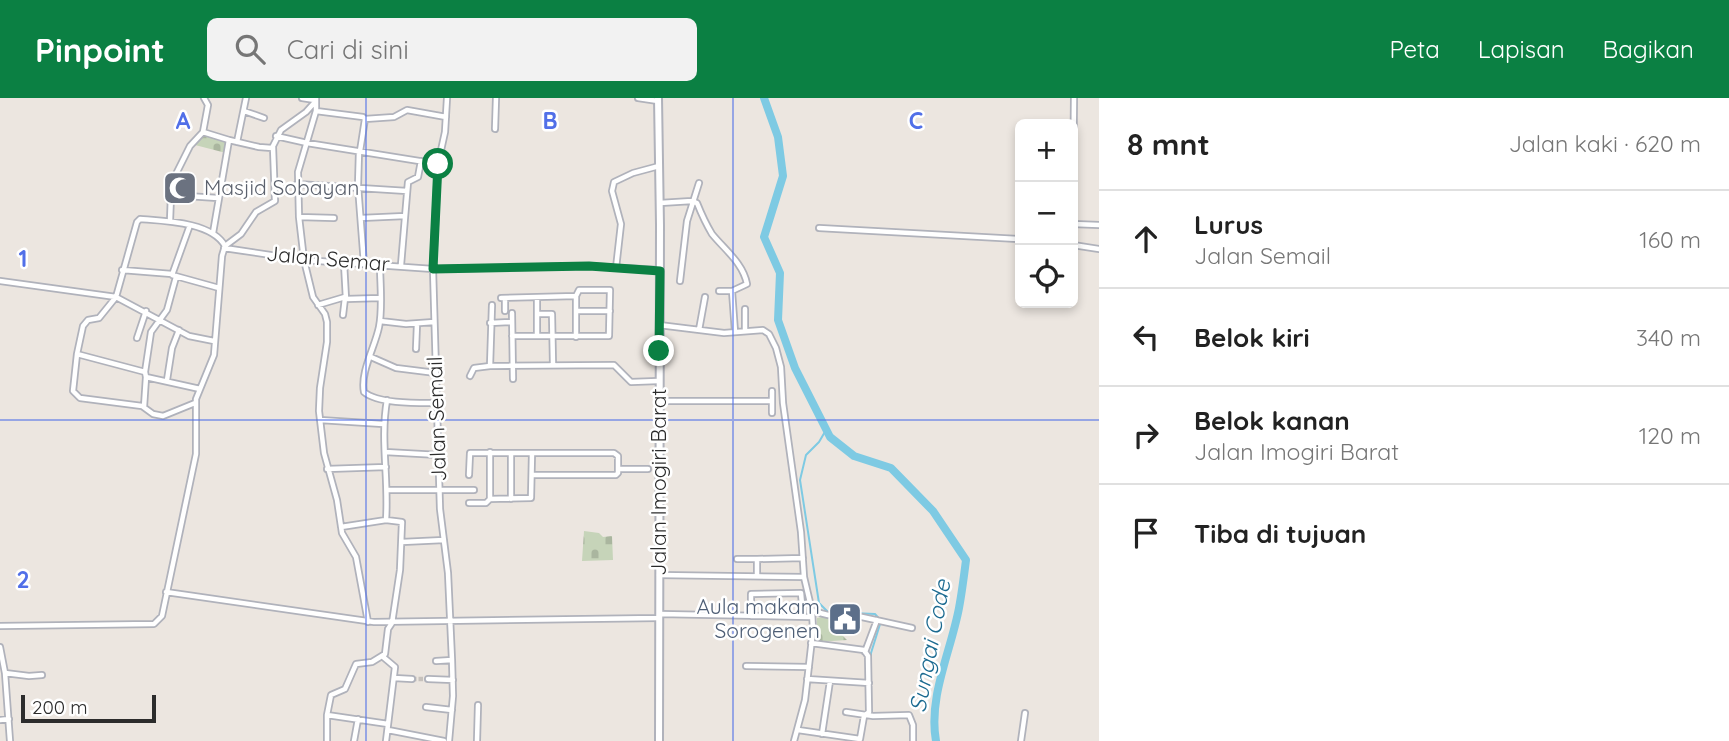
<!DOCTYPE html>
<html lang="id">
<meta charset="utf-8">
<style>
:root{--surface:#fff;--page:#f2f2f2;--text:#222;--muted:#767676;--line:#e0e0e0;--accent:#0b8043}
body{margin:0;font-family:Quicksand,sans-serif;background:var(--page);color:var(--text)}
.controls{position:absolute;right:21px;top:21px;display:grid;overflow:hidden;border-radius:10px;box-shadow:0 4px 10px #0003}
.controls button{width:63px;height:63px;display:grid;place-items:center;padding:0;border:0;border-bottom:2px solid var(--line);background:var(--surface);color:var(--text);font:35px sans-serif}
.scale{position:absolute;left:21px;bottom:18px;width:135px;box-sizing:border-box;padding-left:7px;border:4px solid #2c2c2c;border-top:0;font-size:19px;line-height:24px;white-space:nowrap;color:#2c2c2c;-webkit-text-stroke:5px #fff;paint-order:stroke}
.stop{position:absolute;width:21px;height:21px;margin:-16px;border:5px solid #0b8043;border-radius:50%;background:#fff}
.stop.end{background:#0b8043;border-color:#fff;box-shadow:0 2px 7px #0008}
.list{margin:0;padding:0;list-style:none}
h2{display:flex;justify-content:space-between;align-items:center;height:91px;margin:0;padding:0 28px;font-size:30px}
h2 small{font-size:23px;font-weight:400;color:var(--muted)}
.list li{display:grid;grid-template-columns:46px 1fr auto;gap:21px;align-items:center;box-sizing:border-box;height:98px;padding:0 28px;border-top:2px solid var(--line)}
.list b{display:block;font-size:26px;white-space:nowrap}
.list p{margin:0;font-size:23px;white-space:nowrap;color:var(--muted)}
.list em{font-size:23px;font-style:normal;color:var(--muted)}
.icon{flex:none;width:38px;height:38px;fill:none;stroke:currentColor;stroke-width:2;stroke-linecap:round;stroke-linejoin:round}
.map{position:relative;flex:none;width:1099px;height:643px;overflow:hidden}
header{display:flex;align-items:center;gap:42px;box-sizing:border-box;height:98px;padding:0 35px;background:var(--accent);color:#fff}
header strong{font-size:33px}
nav{display:flex;gap:38px;margin-inline-start:auto;font-size:24px}
.search{width:490px;height:63px;background:var(--page);display:flex;align-items:center;gap:18px;box-sizing:border-box;padding:0 24px;border-radius:10px;color:var(--muted);font-size:26px}
main{display:flex}
aside{flex:1;background:var(--surface)}
.map>svg:first-child{display:block}
.cemetery{fill:url(#cemetery-stones)}
.lines{fill:none;stroke-linecap:round;stroke-linejoin:round}
.stream{stroke:#7ecae3;stroke-width:2}
.river{stroke:#7ecae3;stroke-width:8}
.street-tunnel{stroke:#c6c1bc;stroke-width:4.5;stroke-dasharray:4.5 2;stroke-linecap:butt}
.street-casing{stroke:#b0b2bb;stroke-width:8}
.secondary-casing{stroke:#b0b2bb;stroke-width:10}
.street{stroke:#fff;stroke-width:4.5}
.secondary{stroke:#fff;stroke-width:6}
.route{stroke:#0b8043;stroke-width:9}
.grid{fill:none;stroke:#516fe8;stroke-width:2;stroke-opacity:0.55}
.labels{text-anchor:middle;stroke-width:5;stroke-linejoin:round;paint-order:stroke}
.worship-label{font-size:21px;fill:#5b616d;stroke:#fff;text-anchor:start}
.street-label{font-size:21px;fill:#2c2c2c;stroke:#fff}
.service-label{font-size:21px;fill:#4e5e75;stroke:#fff;text-anchor:end}
.water-label{font-size:23px;font-style:italic;fill:#1b6a90;stroke:#fff}
.grid-label{font-size:23px;text-anchor:middle;font-weight:bold;fill:#516fe8;stroke:#fff;stroke-width:5;stroke-linejoin:round;paint-order:stroke}
</style>
<header>
<strong>Pinpoint</strong>
<div class="search"><svg class="icon" aria-label="search" viewBox="0 0 24 24"><circle cx="10" cy="10" r="6"/><path d="M15 15l6 6"/></svg>Cari di sini</div>
<nav><a>Peta</a><a>Lapisan</a><a>Bagikan</a></nav>
</header>
<main>
<div class="map">
<svg width="1099" height="643" viewBox="0 0 1099 643">
<defs>
<pattern id="cemetery-stones" width="16" height="16" patternUnits="userSpaceOnUse" patternTransform="scale(1.75)"><rect width="16" height="16" fill="#c6d4b9"/><path d="M2 7V4a2 2 0 0 1 4 0v3zM10 15v-3a2 2 0 0 1 4 0v3z" fill="#aab69f"/></pattern>
</defs>
<rect width="100%" height="100%" fill="#ece6e0"/>
<path class="cemetery" d="M205,35L227,42L226,55L195,47Z
M584,433L599,435L603,439L612,438L613,462L582,463Z
M827,518L838,519V533L847,542L817,544V520Z"/>
<g class="lines">
<path class="stream" d="M826,332L819,344L806,357L800,382L819,505L828,514L875,516L881,523L871,555V601"/>
<path class="river" d="M764,0L778,39L783,78L764,139L780,175L778,222L795,270L830,339L854,358L891,370L933,413L966,462C964,478 962,494 959,510C951,553 928,599 936,643"/>
<path class="street-tunnel" d="M412,581H428"/>
<g class="street-casing">
<path id="street" d="M302,0L315,2
M316,0V13L298,74L299,119L304,162L313,199L325,216L327,224V244L320,290L319,313L324,355L337,402L342,435L356,459L368,524
M447,0L445,34L438,66L433,171L440,411L448,475L452,562L453,598L449,643
M638,0L658,3
M244,13L264,20
M316,13L363,19L365,21L360,53
M365,21L394,19L407,12L446,19
M495,31L496,0
M203,34L229,42
M276,38L307,45L438,66
M237,44L246,0
M359,53L358,88L364,166
M297,86L407,93
M171,97L218,100
M1073,97L1074,0
M660,105L692,103L697,105C701,115 706,126 712,136C725,152 743,165 747,186L732,193H719
M299,119L334,120
M361,120L405,118
M170,123L171,97L175,78L190,48L203,34L208,7L204,0
M1073,126L1099,127
M190,127L172,177L219,190
M819,130L1020,141
M213,135L229,42L259,49L272,50L281,32L306,14L315,4
M1073,147L1099,151
M225,148L241,136L256,114L275,103L273,49
M224,150L304,162L433,171L589,168L660,172
M344,165L346,201L380,200
M380,166C380,186 383,209 379,229C375,249 360,274 364,294C378,306 418,305 437,305
M401,167L408,84L418,79L421,63
M616,170L621,126L612,93L614,84L633,75L659,68
M122,172L172,176
M0,183L116,199L189,238L214,243
M680,183L687,123L699,85
M732,193L735,234
M576,198V239
M501,200L576,198L579,192H610L609,238H512
M537,200V216
M318,207L345,199
M745,211V233
M505,213V200
M576,213H610
M512,215L513,281
M343,217L345,200
M380,223L406,226L434,224
M490,225L512,224
M659,227L724,235L763,232L769,236L776,250L781,269L783,305L801,434L804,479L812,513L813,532L805,602L794,643
M699,232L705,199
M537,238V216H552L553,267
M137,240L146,213
M416,251L417,226
M77,256L145,274
M371,259L396,270L436,275
M490,268L492,207
M470,278L474,270L490,268L614,267L631,284L658,283
M146,279L200,291
M167,282L172,250L179,232
M772,293V315
M659,303H771
M144,309L146,279L145,274L151,234L167,212L176,179
M320,322L383,326
M385,354L439,357
M490,354V401L531,400L532,355H614L618,358V375L616,377H532
M327,371L386,369
M618,371H648
M469,377L470,355H532
M388,392H474
M511,401V355
M469,405H486L490,401
M341,429L386,422
M402,444L444,442
M737,461H757V478
M757,461L803,460
M659,477L804,479
M166,494L374,524L659,520
M812,513L828,517L862,519L912,530
M660,516L810,519
M751,518V496L801,495L803,519
M0,528L154,526L162,518L196,356V301L214,257L222,158L225,148C212,124 165,123 140,121L137,124L116,199L99,220L88,222L83,228L77,256L73,293L80,300L142,308L153,316L163,318L195,305
M811,545L864,552L868,558L869,614L864,618L860,641
M0,549L5,575L10,643
M865,554L877,522
M382,558L395,569L386,643
M436,563L452,562
M746,568L809,569
M5,575L29,578L42,577
M394,580L412,581
M428,581L453,582
M807,581L869,585
M426,609L452,612
M846,614L873,618L909,617L913,627V643
M327,617L388,626
M0,622L9,621
M388,632L444,643
M798,632L860,641L859,643
M822,636L830,583
M327,643V617L331,597L345,591L356,566L372,564L385,556L388,531L392,525L400,472L402,424L386,422C389,382 380,342 387,302
M354,643L358,621
M477,643L478,607
M1021,643L1025,615"/>
</g>
<g class="secondary-casing">
<path id="secondary" d="M658,0L660,127L659,643"/>
</g>
<use href="#street" class="street"/>
<use href="#secondary" class="secondary"/>
</g>
<g class="lines">
<path class="route" d="M438,66L433,171L589,168L660,173L659,253"/>
</g>
<path class="grid" d="M366,0V643M733,0V643M0,322H1099"/>
<defs>
<g id="mosque-square" transform="scale(1.75)"><rect x="-9" y="-9" width="18" height="18" rx="4" fill="#6b7280" stroke="#fff"/><path d="M3.5-4.9A6 6 0 1 0 3.5 4.9A5 5 0 1 1 3.5-4.9Z" fill="#fff"/></g>
<g id="civic-square" transform="scale(1.75)"><rect x="-9" y="-9" width="18" height="18" rx="4" fill="#5c6f8a" stroke="#fff"/><path d="M-.6-6.5H3V-4.5H.6V-3L4-1V1h2V6H-6V1h2V-1L-.6-3ZM-1.2 2.5V6h2.4V2.5Z" fill="#fff"/></g>
</defs>
<g fill-rule="evenodd">
<use href="#mosque-square" x="180" y="90"/>
<use href="#civic-square" x="845" y="521"/>
</g>
<g class="labels">
<g class="worship-label">
<text x="204" y="97">Masjid Sobayan</text>
</g>
<g class="street-label">
<text transform="translate(328 161) rotate(5)" y="7">Jalan Semar</text>
<text transform="translate(437 321) rotate(-92)" y="7">Jalan Semail</text>
<text transform="translate(659 384) rotate(-90)" y="7">Jalan Imogiri Barat</text>
</g>
<g class="service-label">
<text x="820" y="516">Aula makam<tspan x="820" dy="24">Sorogenen</tspan></text>
</g>
<g class="water-label">
<text transform="translate(930 548) rotate(-79)" y="8">Sungai Code</text>
</g>
</g>
<g class="grid-label">
<text x="183" y="31">A</text>
<text x="550" y="31">B</text>
<text x="916" y="31">C</text>
<text x="23" y="169">1</text>
<text x="23" y="490">2</text>
</g>
</svg>
<div class="controls">
<button>+</button>
<button>−</button>
<button><svg class="icon" aria-label="locate" viewBox="0 0 24 24"><circle cx="12" cy="12" r="6"/><path d="M12 2v4M12 18v4M2 12h4M18 12h4"/></svg></button>
</div>
<div class="scale">200 m</div>
<div class="stop" style="left:438px;top:66px"></div>
<div class="stop end" style="left:659px;top:253px"></div>
</div>
<aside>
<h2>8 mnt<small>Jalan kaki · 620 m</small></h2>
<ul class="list">
<li><svg class="icon" aria-label="ahead" viewBox="0 0 24 24"><path d="M12 20V5M6 11l6-6 6 6"/></svg><div><b>Lurus</b><p>Jalan Semail</p></div><em>160 m</em></li>
<li><svg class="icon" aria-label="left" viewBox="0 0 24 24"><path d="M17 20v-9H6M10 6l-5 5 5 5"/></svg><div><b>Belok kiri</b></div><em>340 m</em></li>
<li><svg class="icon" aria-label="right" viewBox="0 0 24 24"><path d="M7 20v-9h11M14 6l5 5-5 5"/></svg><div><b>Belok kanan</b><p>Jalan Imogiri Barat</p></div><em>120 m</em></li>
<li><svg class="icon" aria-label="arrive" viewBox="0 0 24 24"><path d="M6 21V4h12l-3 4 3 4H6"/></svg><div><b>Tiba di tujuan</b></div></li>
</ul>
</aside>
</main>
